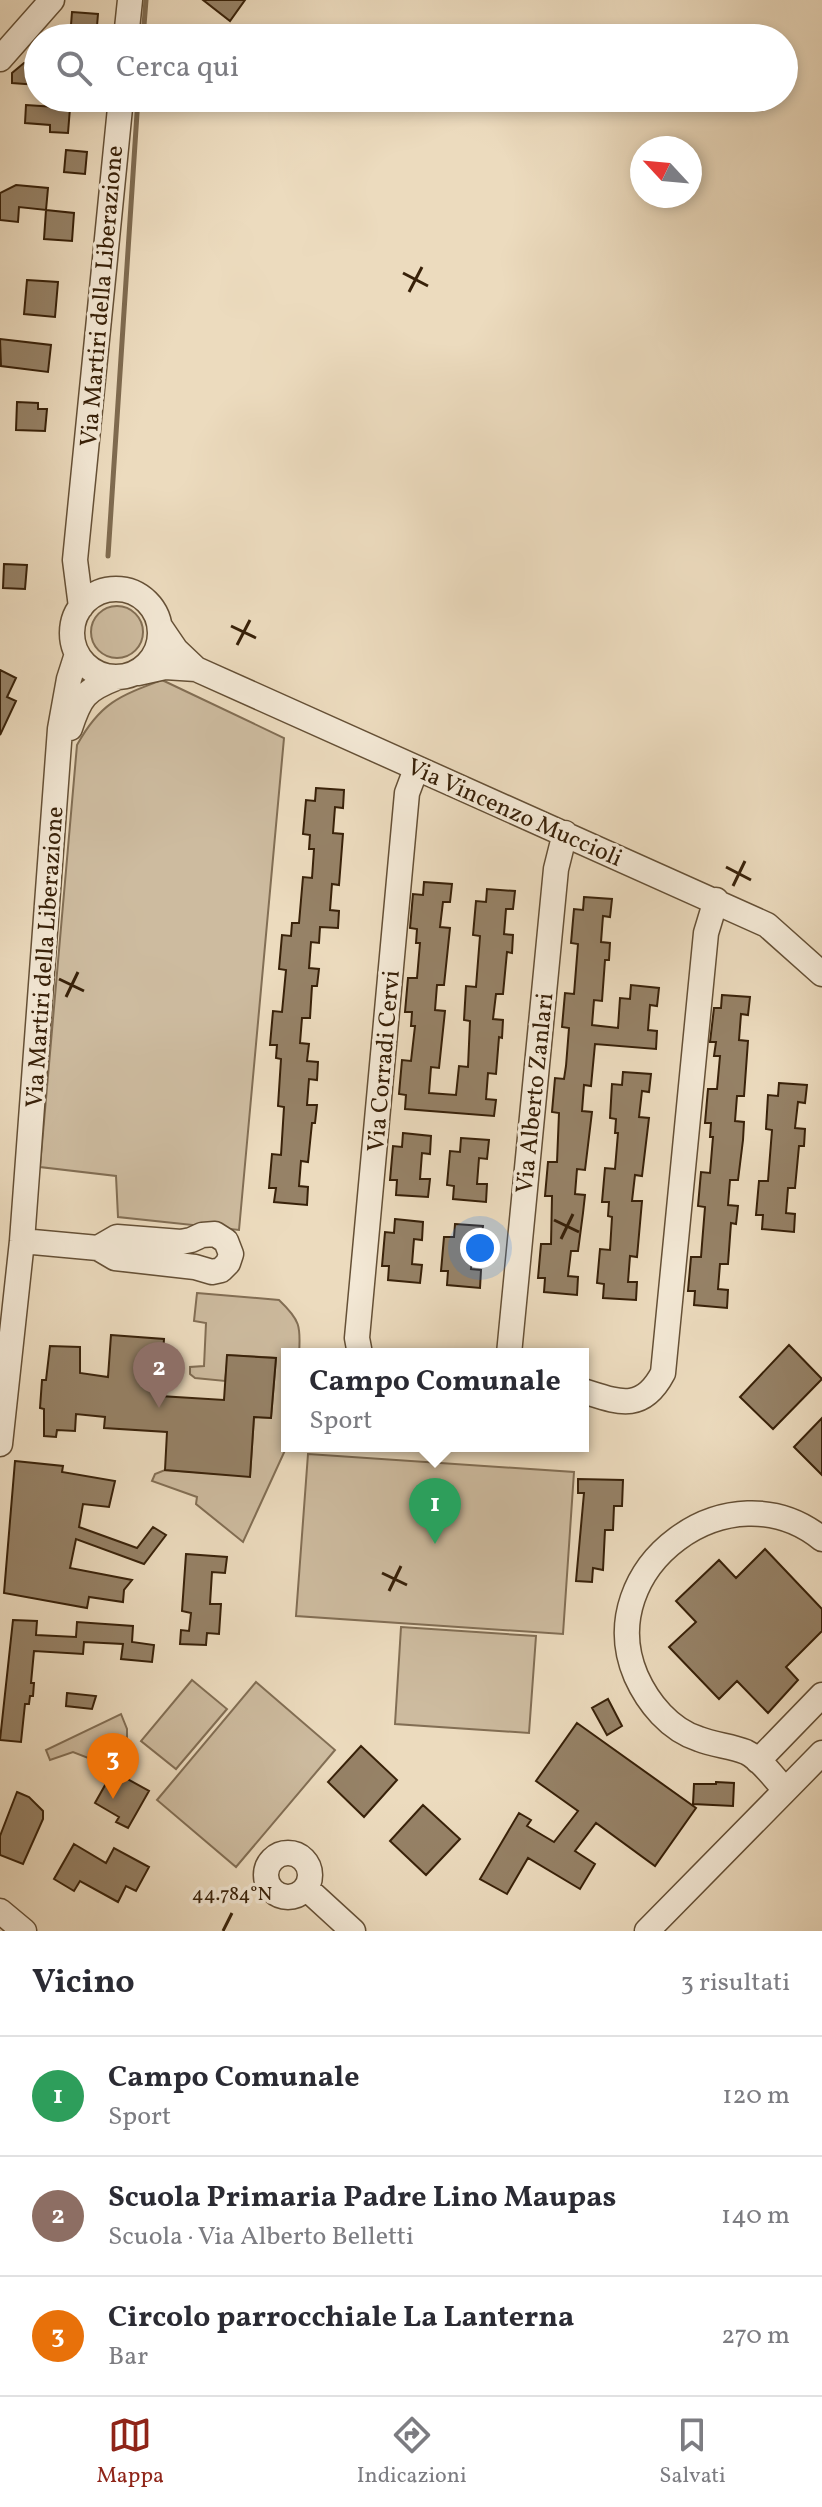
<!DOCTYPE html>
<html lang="it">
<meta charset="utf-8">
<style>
:root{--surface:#fff;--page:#f2f2f3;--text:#2b2b33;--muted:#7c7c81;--line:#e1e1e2;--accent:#8f2418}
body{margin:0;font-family:Vollkorn,serif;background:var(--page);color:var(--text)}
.compass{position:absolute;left:630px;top:136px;width:72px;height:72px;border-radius:50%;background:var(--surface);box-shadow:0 4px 12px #0003;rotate:296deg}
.you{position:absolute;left:480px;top:1248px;width:28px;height:28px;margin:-20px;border:6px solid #fff;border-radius:50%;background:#1a73e8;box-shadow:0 0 0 12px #1a73e833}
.badge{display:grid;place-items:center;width:52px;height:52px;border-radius:50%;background:var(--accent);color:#fff;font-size:26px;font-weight:700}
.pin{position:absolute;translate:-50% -66px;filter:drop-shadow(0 2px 4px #0008)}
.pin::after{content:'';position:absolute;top:42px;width:28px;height:24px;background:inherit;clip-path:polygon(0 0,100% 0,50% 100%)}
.popup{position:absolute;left:281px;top:1348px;width:308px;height:104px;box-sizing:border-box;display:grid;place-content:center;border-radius:0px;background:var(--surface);filter:drop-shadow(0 2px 6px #0005);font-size:26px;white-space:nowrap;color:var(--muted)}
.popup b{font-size:30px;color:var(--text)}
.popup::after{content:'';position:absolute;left:50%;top:100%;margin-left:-16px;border:16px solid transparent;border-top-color:var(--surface)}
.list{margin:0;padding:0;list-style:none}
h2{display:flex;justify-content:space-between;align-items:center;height:104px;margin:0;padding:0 32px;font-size:34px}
h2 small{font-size:26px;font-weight:400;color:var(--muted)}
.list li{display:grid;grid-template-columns:52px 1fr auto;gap:24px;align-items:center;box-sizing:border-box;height:120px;padding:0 32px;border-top:2px solid var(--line)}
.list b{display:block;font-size:30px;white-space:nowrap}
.list p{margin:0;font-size:26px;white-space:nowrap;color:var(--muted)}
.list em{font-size:26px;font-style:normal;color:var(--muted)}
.icon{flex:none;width:44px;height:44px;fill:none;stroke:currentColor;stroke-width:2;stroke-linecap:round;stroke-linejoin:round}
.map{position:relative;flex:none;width:822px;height:1931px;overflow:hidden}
.search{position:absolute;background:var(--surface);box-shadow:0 4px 12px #0003;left:24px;right:24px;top:24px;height:88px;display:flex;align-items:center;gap:20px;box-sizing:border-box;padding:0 28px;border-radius:44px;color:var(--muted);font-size:30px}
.sheet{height:464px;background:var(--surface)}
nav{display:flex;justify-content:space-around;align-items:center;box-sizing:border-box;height:112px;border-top:2px solid var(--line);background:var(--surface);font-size:22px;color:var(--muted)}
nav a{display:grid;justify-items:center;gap:4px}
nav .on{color:var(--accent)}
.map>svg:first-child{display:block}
.green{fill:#cdbb9f;stroke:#826e54;stroke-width:2}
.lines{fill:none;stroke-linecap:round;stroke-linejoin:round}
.stream{stroke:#7f6b50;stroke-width:5}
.building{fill:#968267;stroke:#382109;stroke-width:2}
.minor-casing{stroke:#655036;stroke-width:27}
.minor{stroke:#f3e8d5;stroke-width:24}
.ticks{fill:none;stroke:#382109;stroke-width:3}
.labels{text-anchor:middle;stroke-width:7;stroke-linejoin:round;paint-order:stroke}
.street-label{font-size:24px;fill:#382109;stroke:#f3e8d5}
.ticks-label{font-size:20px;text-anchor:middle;fill:#382109;stroke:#f3e8d5;stroke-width:7;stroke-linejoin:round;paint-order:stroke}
</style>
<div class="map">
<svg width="822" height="1931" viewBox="0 0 822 1931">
<rect width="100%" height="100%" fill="#ecdbbe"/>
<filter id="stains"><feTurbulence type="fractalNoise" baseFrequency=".0025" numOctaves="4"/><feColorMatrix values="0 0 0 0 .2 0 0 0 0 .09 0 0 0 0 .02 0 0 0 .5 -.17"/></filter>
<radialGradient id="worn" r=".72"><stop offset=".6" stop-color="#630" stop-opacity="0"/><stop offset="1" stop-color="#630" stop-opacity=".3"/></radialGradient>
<path class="green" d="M91 632a26 26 0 1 1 52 0a26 26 0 1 1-52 0Z
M162,680L284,738L239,1230L118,1217L116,1176L40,1167L77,745C100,703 119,696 162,680Z
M197,1293L279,1300C300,1320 301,1326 299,1354H287V1446L243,1542L196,1504L197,1497L152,1481L155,1474L165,1470L250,1476L254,1417L271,1418L276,1358L228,1355L225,1381L195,1378L190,1374V1367L204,1366L206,1323L194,1321Z
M308,1454L574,1472L563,1634L296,1616Z
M401,1627L536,1636L529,1733L395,1724Z
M192,1680L227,1709L176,1769L141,1741Z
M256,1682L335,1750L236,1867L157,1800Z
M121,1714L127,1729V1750L101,1763L73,1752L50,1760L46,1750Z"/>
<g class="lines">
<path class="stream" d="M143,38L146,0
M108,556L138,98"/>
</g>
<path class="building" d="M203,0H245L230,21Z
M72,12L98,14L96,38H70Z
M24,63L38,64V85L12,83V73Z
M26,105L70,108L68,133L50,132V125L25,123Z
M66,150L87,152L85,174L64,172Z
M16,185L48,188L46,210L19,207L18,222L0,220V193Z
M46,210L74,213L72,241L44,239Z
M27,280L58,282L55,317L24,314Z
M0,339L51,345L48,372L1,366Z
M17,402L38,403V409H47L45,431L16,430Z
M4,564L27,565L25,589L3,588Z
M0,670L16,678L7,697L16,701L0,735Z
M316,788L344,790L343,808L335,807L333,833L343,834L339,885L332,884L330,910L339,911L338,928L320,927L319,943L311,942L309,968L319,969L317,986H312L310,1018H302L300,1043L309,1044L307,1061L318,1062L317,1080L309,1079L307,1105H317L315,1123H312L308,1162L301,1161L299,1186L308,1187L307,1205L274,1202L276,1188H269L272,1154L281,1155L284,1107L278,1106L281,1059L276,1058L277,1045H270L273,1011L282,1012L286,970L279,969L282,935L291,936L292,923H299L303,877L312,878L314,849H309L310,835L303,834L306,800L315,801Z
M424,882L452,884L450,902H443L440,927L450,928L444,985H437L435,1010L445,1011L439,1068L431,1067L429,1093L456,1095L459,1066L468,1067L470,1021L464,1020L466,986L476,987L477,974L480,936L473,935L476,901L486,902L487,889L515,891L513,909H506L504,934L513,935L512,953L507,952L503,994H496L493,1019L503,1020L502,1038L499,1037L496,1074L488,1073L486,1099L496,1100L494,1116L405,1109L406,1095L399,1094L402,1060L411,1061L415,1026H411L412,1012H405L408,978H417L420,943H416L417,929L410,928L413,894L423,895Z
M584,897L612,899L610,917L603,916L601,942L610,943L609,960H605L602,1001L594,1000L592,1025L618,1028L620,998L630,999L631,985L659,988L657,1006L650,1005L648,1030L657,1031L656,1049L595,1044L591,1086L584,1085L582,1111L592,1112L585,1170L577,1169L575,1194L585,1195L583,1213L578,1251H571L568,1276L578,1277L577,1295L544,1292L545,1278H538L541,1244H551L552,1196H545L548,1162H557L559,1113L552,1112L555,1078L564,1079L566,1066L569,1028L562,1027L565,993L574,994L578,944L571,943L574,909L583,910Z
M722,995L750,997L748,1015L741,1014L739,1040L748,1041L744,1096H737L735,1121L744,1122L743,1140L738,1180H730L728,1205L738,1206L736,1224L731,1223L728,1264H720L718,1289L728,1290L727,1308L694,1305L695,1291H688L691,1257H701L702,1244L705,1207L698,1206L701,1172L710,1173L713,1137H710L711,1123H705L708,1089H717L720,1056H714L716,1042H710L714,1008H721Z
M623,1072L651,1074L649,1092L642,1091L639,1117L649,1118L642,1176L635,1175L632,1201H642L637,1257L630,1256L628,1282H637L636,1300L603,1298L604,1284L597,1283L600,1249L610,1250L612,1217L608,1216L609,1202H602L605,1168L615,1169L618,1133H615L616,1119L610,1118L612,1084L622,1085Z
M779,1083L807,1085L805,1103L798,1102L795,1128L805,1129L804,1146H799L795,1188H788L786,1213L795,1214L794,1232L762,1229L763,1215H756L759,1181H768L769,1168L772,1130L766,1129L768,1095L778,1096Z
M403,1133L431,1136L430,1154L422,1153L420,1179H430L428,1197L396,1195L397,1180H390L393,1146L402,1147Z
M461,1138L489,1140L487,1159L479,1158L477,1184H487L486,1202L453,1199L454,1186L447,1185L450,1151L460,1152Z
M395,1219L423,1222L422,1240L414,1239L412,1264L422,1265L420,1283L388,1280L389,1266H382L385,1232L394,1233Z
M455,1224L483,1226L481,1244H474L471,1269L481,1270L480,1288L447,1285L448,1271H441L444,1237H454Z
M111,1335L164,1339L160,1396L224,1400L227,1355L276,1358L271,1418L254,1417L250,1477L165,1470L167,1432L104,1428L105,1417L76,1414L75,1431L57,1430L56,1437L44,1436V1409L40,1408L42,1380H46L50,1346L80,1347V1373L108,1377Z
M789,1345L822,1379L773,1429L740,1397Z
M822,1418V1475L794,1447Z
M15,1461L63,1466L62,1472L115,1481L109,1507L83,1504L79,1527L137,1548L153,1527L166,1535L144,1564L76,1539L70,1568L132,1580L124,1590L123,1602L89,1597L87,1608L4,1593Z
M578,1479L623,1480L622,1506H614L613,1530H605L603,1570L593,1568L592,1582L576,1581L584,1493H578Z
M765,1549L822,1609V1631L786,1667L798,1680L768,1713L737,1681L719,1699L669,1647L696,1622L676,1601L719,1560L736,1578Z
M186,1554L227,1557L225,1573L212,1572L210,1604H221L219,1634L207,1633L206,1645L180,1644L181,1630L189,1631L191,1613L182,1611Z
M13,1620L37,1621L36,1635L76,1637L77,1622L133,1626L132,1642L154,1645L152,1662L121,1659L123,1644L84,1642L83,1654L34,1651L31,1683H34L33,1696H30L29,1704H25L21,1742L0,1740Z
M67,1693L96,1696L92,1709L66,1706Z
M608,1699L622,1726L607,1735L592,1708Z
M577,1723L696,1808L655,1866L596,1823L575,1851L595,1864L580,1889L528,1858L507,1894L480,1879L519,1813L531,1820L527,1826L554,1842L578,1811L536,1781Z
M361,1746L397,1780L364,1817L328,1782Z
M113,1771L149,1791L128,1828L116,1822L119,1817L95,1803Z
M716,1782L734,1783L733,1806L693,1804L694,1784H716Z
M17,1792L29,1797L43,1811V1819L23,1864L0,1855V1836Z
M423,1805L460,1839L426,1875L390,1841Z
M74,1844L106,1863L114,1848L149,1867L136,1891L126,1886L118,1902L80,1881L74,1891L54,1879Z"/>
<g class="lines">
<g class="minor-casing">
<path id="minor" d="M126,38L130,0
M0,59L52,0
M72 633a44 44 0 1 1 88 0a44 44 0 1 1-88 0Z
M81,607L75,560L121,98
M196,669L767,925L822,974
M138,673L165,667L196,669L176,650L161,628
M70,728C80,697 85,690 116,678
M22,1241L98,1248L115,1258L195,1267L212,1272L221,1270L228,1263L231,1254L226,1241L215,1234L202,1235L191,1240L181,1242L117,1237L98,1248
M360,1354L357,1338L407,793L416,769
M509,1354L556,869L565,833
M583,1391C618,1402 642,1413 663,1373L706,933L716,900
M0,1444L22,1241L60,729L69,679L77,654
M758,1761L822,1695
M785,1790C774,1778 761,1759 746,1752C731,1746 714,1745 699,1739C670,1730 648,1703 636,1676C590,1568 730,1464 822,1539
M266 1875a22 22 0 1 1 44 0a22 22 0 1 1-44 0Z
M306,1888L353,1931
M0,1911L24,1931
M647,1931L822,1753"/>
</g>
<use href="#minor" class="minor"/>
</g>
<path class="ticks" d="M403,273L428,286M409,292L422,267M231,626L256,638M237,645L250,620M726,867L751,880M733,886L745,861M59,979L84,991M66,997L78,972M554,1220L579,1232M561,1239L573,1214M382,1573L407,1585M389,1591L401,1566M223,1931L232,1913"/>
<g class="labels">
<g class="street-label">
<text transform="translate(101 296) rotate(-85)" y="8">Via Martiri della Liberazione</text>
<text transform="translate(515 812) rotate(24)" y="8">Via Vincenzo Muccioli</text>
<text transform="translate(44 957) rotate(-86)" y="8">Via Martiri della Liberazione</text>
<text transform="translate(383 1061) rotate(-85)" y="8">Via Corradi Cervi</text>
<text transform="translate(534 1093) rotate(-84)" y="8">Via Alberto Zanlari</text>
</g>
</g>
<g class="ticks-label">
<text x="232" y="1900">44.784°N</text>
</g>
<rect width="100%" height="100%" filter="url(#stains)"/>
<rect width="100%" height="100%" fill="url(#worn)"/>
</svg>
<svg class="compass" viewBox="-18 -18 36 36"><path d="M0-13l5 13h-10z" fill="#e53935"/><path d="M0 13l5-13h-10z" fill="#7c7c81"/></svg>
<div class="you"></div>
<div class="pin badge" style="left:435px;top:1544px;background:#2e9e5b">1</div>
<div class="popup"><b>Campo Comunale</b>Sport</div>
<div class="pin badge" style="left:159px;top:1408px;background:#8d6e63">2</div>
<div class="pin badge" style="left:113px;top:1799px;background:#e8710a">3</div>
<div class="search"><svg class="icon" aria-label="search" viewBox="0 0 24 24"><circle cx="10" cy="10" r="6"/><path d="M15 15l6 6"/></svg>Cerca qui</div>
</div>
<section class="sheet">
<h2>Vicino<small>3 risultati</small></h2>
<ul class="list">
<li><span class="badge" style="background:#2e9e5b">1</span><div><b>Campo Comunale</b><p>Sport</p></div><em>120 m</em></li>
<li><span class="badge" style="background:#8d6e63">2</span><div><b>Scuola Primaria Padre Lino Maupas</b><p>Scuola · Via Alberto Belletti</p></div><em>140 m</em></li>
<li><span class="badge" style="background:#e8710a">3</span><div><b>Circolo parrocchiale La Lanterna</b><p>Bar</p></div><em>270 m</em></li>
</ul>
</section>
<nav>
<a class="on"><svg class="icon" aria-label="map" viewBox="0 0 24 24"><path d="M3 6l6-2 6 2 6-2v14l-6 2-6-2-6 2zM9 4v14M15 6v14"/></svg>Mappa</a>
<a><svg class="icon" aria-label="directions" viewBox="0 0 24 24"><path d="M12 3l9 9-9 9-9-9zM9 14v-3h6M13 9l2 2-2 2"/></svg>Indicazioni</a>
<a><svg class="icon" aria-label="saved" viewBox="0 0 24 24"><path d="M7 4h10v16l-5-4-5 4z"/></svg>Salvati</a>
</nav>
